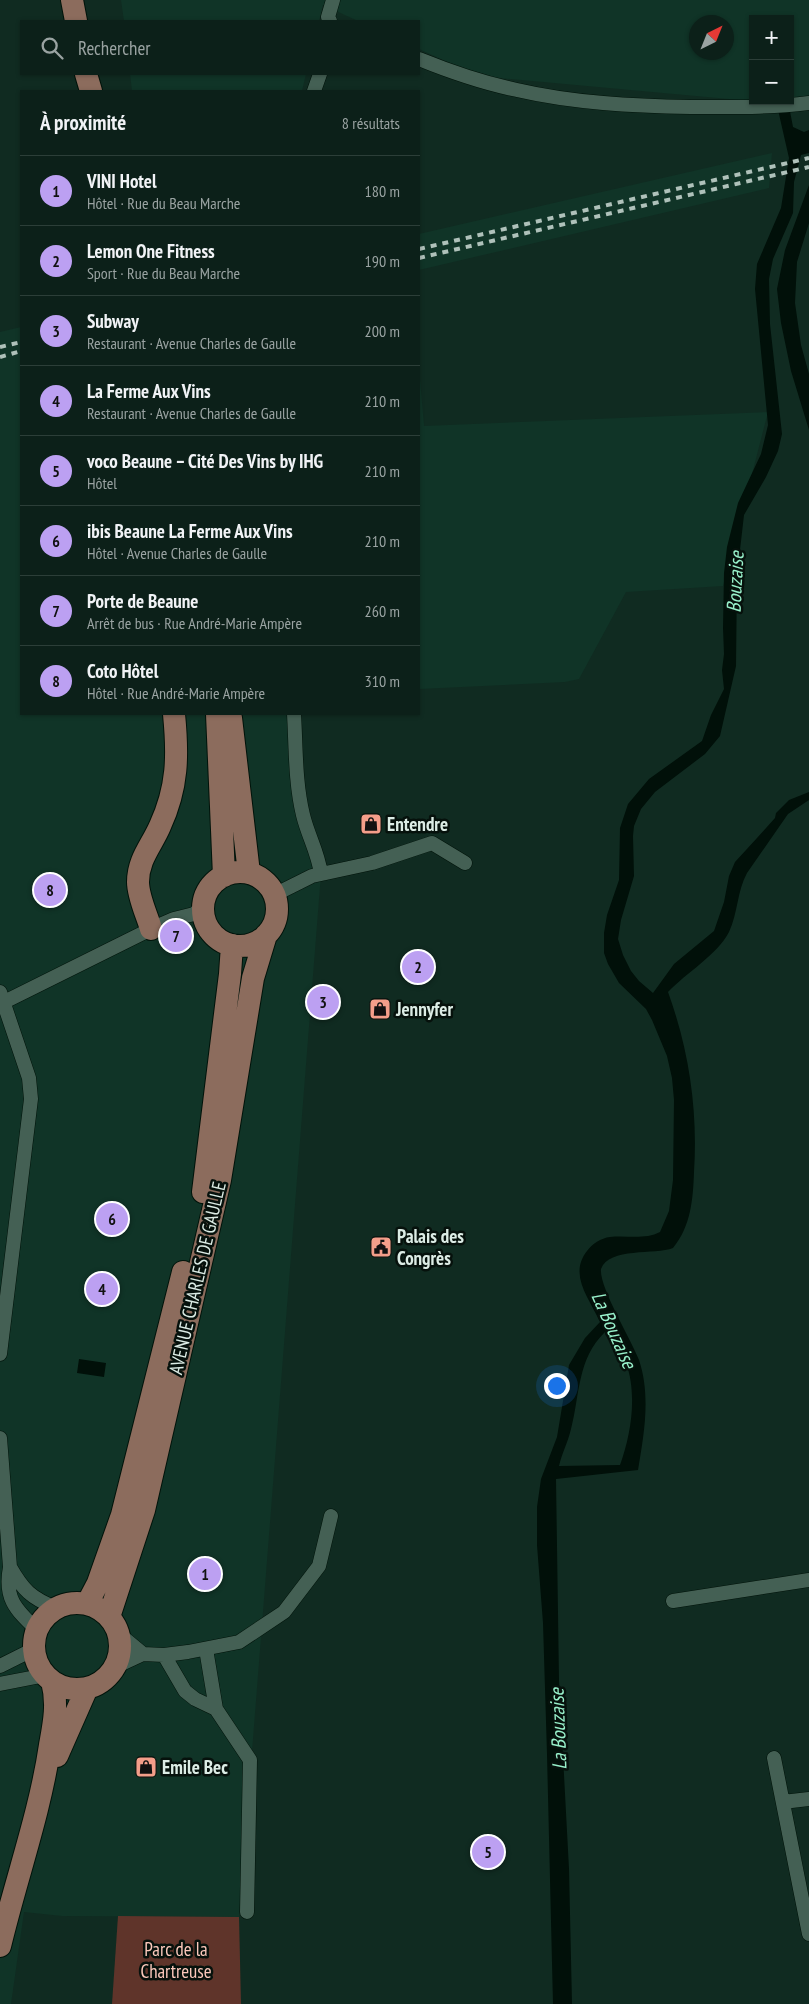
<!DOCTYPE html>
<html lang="fr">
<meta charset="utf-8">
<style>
:root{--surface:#0c2019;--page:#152822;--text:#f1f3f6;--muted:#9aa3a2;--line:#2c3e38;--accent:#bca0f2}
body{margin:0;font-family:"PT Sans Narrow",sans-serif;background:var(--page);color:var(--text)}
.controls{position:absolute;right:15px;top:15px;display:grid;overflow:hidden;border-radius:0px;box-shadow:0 1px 4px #0004}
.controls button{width:45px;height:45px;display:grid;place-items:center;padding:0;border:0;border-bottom:1px solid var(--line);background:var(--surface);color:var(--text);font:25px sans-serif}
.compass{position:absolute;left:689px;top:15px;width:45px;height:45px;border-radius:50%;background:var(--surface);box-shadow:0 1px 4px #0004;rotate:43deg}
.you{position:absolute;left:556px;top:1385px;width:18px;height:18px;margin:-12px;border:4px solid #fff;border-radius:50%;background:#1a73e8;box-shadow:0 0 0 8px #1a73e833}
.badge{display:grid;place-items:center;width:32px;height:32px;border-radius:50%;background:var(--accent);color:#111;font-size:16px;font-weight:700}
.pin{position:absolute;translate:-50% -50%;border:2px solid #fff;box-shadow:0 1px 5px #0006}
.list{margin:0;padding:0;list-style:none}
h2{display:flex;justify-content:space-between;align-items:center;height:65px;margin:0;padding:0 20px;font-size:21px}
h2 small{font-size:16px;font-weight:400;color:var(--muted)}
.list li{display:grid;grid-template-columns:32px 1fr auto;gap:15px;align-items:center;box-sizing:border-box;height:70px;padding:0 20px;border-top:1px solid var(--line)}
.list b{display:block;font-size:19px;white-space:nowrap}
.list p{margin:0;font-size:16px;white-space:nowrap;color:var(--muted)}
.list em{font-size:16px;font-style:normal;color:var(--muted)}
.icon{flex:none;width:28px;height:28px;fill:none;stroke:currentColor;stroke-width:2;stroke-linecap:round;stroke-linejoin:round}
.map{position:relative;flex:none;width:809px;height:2004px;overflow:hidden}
.search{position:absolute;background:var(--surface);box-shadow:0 1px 4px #0004;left:20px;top:20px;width:400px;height:55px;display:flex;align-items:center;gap:12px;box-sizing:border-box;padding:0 18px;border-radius:0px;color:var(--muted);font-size:19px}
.panel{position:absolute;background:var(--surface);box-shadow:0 1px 4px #0004;left:20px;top:90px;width:400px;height:625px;border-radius:0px}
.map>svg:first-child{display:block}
.built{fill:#103427;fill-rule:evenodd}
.green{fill:#5f342a}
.water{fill:#011009;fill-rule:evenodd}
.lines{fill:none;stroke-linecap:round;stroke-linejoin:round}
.minor-casing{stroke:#00130a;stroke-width:15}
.primary-casing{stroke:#00130a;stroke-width:24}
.minor{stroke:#446054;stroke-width:14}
.primary{stroke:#8c6c5d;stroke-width:22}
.rail{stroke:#afc1ba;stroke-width:4;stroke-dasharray:6 6;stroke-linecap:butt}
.labels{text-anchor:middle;stroke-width:5;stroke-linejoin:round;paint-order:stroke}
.poi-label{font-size:19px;font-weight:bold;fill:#dcece5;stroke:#06110c;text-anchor:start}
.street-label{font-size:19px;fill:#dcece5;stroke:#06110c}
.park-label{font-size:19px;fill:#fbc8bb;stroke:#06110c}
.water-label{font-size:20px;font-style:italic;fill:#98f1cb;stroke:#06110c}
</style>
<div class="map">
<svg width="809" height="2004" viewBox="0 0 809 2004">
<rect width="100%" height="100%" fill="#102b21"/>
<path class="built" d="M121,0H809V100L783,104L478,76L419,49V21H358L323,5L319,21H124ZM753,19H790V101H753ZM696,22H726V52H696Z
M130,74H306L302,91H132Z
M772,153L769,188L419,270V234Z
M21,327V714H294L300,801L321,874L239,1917L62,1916L24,1912L11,2004H0V332Z
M419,367L424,426L768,412L723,586L626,592L579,679L565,682L419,689Z"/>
<path class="green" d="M118,1916L239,1917L241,2004H112Z"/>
<path class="water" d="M776,101H788L793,127L804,132L809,130V153L801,155L794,182L793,213L773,259L769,279L770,324L782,434L778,451L766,477L744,515L737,576L736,666L720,736L705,754L655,792L641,809L634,826L633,836L634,876L621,920L618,939L623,955L631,971L639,981L653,993L674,964L714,931L724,902L729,876L735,862L757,838L775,818L776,813L789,800L809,792V800L788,814L747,873C737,891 738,913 729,932C717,955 686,973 668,992C689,1050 698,1110 694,1172C693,1199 691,1226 673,1248C655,1255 609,1247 601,1269C599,1287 631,1339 639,1360C651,1396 644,1434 638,1470L556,1479L559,1681L569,1869L572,2004H553L547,1754L543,1623L537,1545V1507L541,1479L557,1437L569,1365L585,1338L600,1322C590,1299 568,1275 587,1251C592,1244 601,1238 610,1237C626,1235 645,1240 660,1232L669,1211L673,1180L674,1100L672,1078L667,1056L652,1020L646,1009L619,983L608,964L604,953V933L607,915L619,880L620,828L628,804L649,779L702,741L711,715L724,689L722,670L724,654L723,628L724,573L727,547L738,503L761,454L768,425L755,289L757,264L781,208L789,158ZM605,1332C642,1363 635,1424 620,1465L559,1466C562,1453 568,1442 571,1429C580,1395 577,1359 605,1332Z
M809,185V223L797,262L795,303L801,345L809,374V430L791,371L781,323L777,289L785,250Z
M79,1359L106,1363L104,1377L77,1373Z"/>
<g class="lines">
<g class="minor-casing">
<path id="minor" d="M330,21L328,17L333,0
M419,59C451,72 483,83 517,90C573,103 633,106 691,107C731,107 770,108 809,103
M314,91L320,74
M294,714C296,747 295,782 303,815C308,836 318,852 321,874
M274,895L312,876L372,863L432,843L465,863
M0,992L29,1078L31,1099L0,1354
M0,1004L151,929L174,919L194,914L203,906
M0,1438L10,1567
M673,1601L809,1580
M37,1630C15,1609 4,1598 10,1567C23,1590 31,1598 56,1608
M143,1654L164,1655L188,1652L239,1642L284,1612L319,1566L331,1516
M164,1655L185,1691L195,1699L216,1709L206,1649
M0,1666L34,1649
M115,1667L143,1654L119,1634
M0,1684L46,1675
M216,1709L250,1760L247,1912
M774,1758L809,1934
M783,1802L809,1799"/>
</g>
<g class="primary-casing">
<path id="primary" d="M72,0L76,21
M86,74L91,91
M217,714L224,876
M231,718L249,873
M203 909a37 37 0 1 1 74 0a37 37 0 1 1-74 0Z
M151,929C147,915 138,897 138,882C138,859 152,845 160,826C178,787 178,755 174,714
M203,1192L230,974L232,945
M34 1646a43 43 0 1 1 86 0a43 43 0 1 1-86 0Z
M87,1604L98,1583L122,1515L183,1272
M109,1617L144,1510L220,1180L253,978L266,935
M57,1756L87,1688
M0,1946C16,1879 40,1813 50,1745C54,1723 58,1703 52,1681"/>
</g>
<use href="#minor" class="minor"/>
<use href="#primary" class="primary"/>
<path class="rail" d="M419,249L809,158
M419,258L809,167
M0,347L21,342
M0,357L21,351"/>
</g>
<defs>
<g id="shop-square" transform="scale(1.125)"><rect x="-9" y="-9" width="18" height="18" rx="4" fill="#f49e8a" stroke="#06110c"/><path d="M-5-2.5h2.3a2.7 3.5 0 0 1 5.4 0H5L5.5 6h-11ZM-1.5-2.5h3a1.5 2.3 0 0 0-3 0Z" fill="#111"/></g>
<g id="civic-square" transform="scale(1.125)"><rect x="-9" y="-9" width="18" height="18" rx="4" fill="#f49e8a" stroke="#06110c"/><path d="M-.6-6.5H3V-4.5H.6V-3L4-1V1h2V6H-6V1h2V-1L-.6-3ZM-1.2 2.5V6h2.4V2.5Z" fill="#111"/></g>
</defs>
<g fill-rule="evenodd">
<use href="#shop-square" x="371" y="824"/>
<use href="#shop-square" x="380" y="1009"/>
<use href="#civic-square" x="381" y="1247"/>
<use href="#shop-square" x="146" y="1767"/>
</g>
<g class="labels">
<g class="poi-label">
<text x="387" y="831">Entendre</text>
<text x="396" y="1016">Jennyfer</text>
<text x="397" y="1243">Palais des<tspan x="397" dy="22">Congrès</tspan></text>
<text x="162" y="1774">Emile Bec</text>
</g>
<g class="street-label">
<text transform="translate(197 1278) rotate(-77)" y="7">AVENUE CHARLES DE GAULLE</text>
</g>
<g class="park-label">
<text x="176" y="1956">Parc de la<tspan x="176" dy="22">Chartreuse</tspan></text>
</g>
<g class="water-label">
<text transform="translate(735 582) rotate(-87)" y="7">Bouzaise</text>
<text transform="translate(614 1330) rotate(66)" y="7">La Bouzaise</text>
<text transform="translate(558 1729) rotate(-92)" y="7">La Bouzaise</text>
</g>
</g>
</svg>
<div class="controls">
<button>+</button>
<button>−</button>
</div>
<svg class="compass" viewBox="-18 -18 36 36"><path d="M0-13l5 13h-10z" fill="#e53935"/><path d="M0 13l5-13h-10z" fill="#9aa3a2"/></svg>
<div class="you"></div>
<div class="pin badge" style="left:205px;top:1574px">1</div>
<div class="pin badge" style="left:418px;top:967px">2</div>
<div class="pin badge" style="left:323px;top:1002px">3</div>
<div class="pin badge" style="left:102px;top:1289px">4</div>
<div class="pin badge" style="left:488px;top:1852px">5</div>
<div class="pin badge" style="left:112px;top:1219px">6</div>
<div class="pin badge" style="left:176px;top:936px">7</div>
<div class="pin badge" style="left:50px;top:890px">8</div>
<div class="search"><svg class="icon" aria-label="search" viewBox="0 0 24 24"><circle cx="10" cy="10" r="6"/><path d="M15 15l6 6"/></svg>Rechercher</div>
<section class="panel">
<h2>À proximité<small>8 résultats</small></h2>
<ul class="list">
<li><span class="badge">1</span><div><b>VINI Hotel</b><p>Hôtel · Rue du Beau Marche</p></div><em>180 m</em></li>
<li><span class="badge">2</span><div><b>Lemon One Fitness</b><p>Sport · Rue du Beau Marche</p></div><em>190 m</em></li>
<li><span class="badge">3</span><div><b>Subway</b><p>Restaurant · Avenue Charles de Gaulle</p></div><em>200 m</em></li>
<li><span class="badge">4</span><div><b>La Ferme Aux Vins</b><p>Restaurant · Avenue Charles de Gaulle</p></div><em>210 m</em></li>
<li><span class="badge">5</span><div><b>voco Beaune – Cité Des Vins by IHG</b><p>Hôtel</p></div><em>210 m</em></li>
<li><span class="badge">6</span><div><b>ibis Beaune La Ferme Aux Vins</b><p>Hôtel · Avenue Charles de Gaulle</p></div><em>210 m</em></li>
<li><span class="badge">7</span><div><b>Porte de Beaune</b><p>Arrêt de bus · Rue André-Marie Ampère</p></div><em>260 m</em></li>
<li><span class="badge">8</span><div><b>Coto Hôtel</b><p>Hôtel · Rue André-Marie Ampère</p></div><em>310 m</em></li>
</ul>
</section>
</div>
